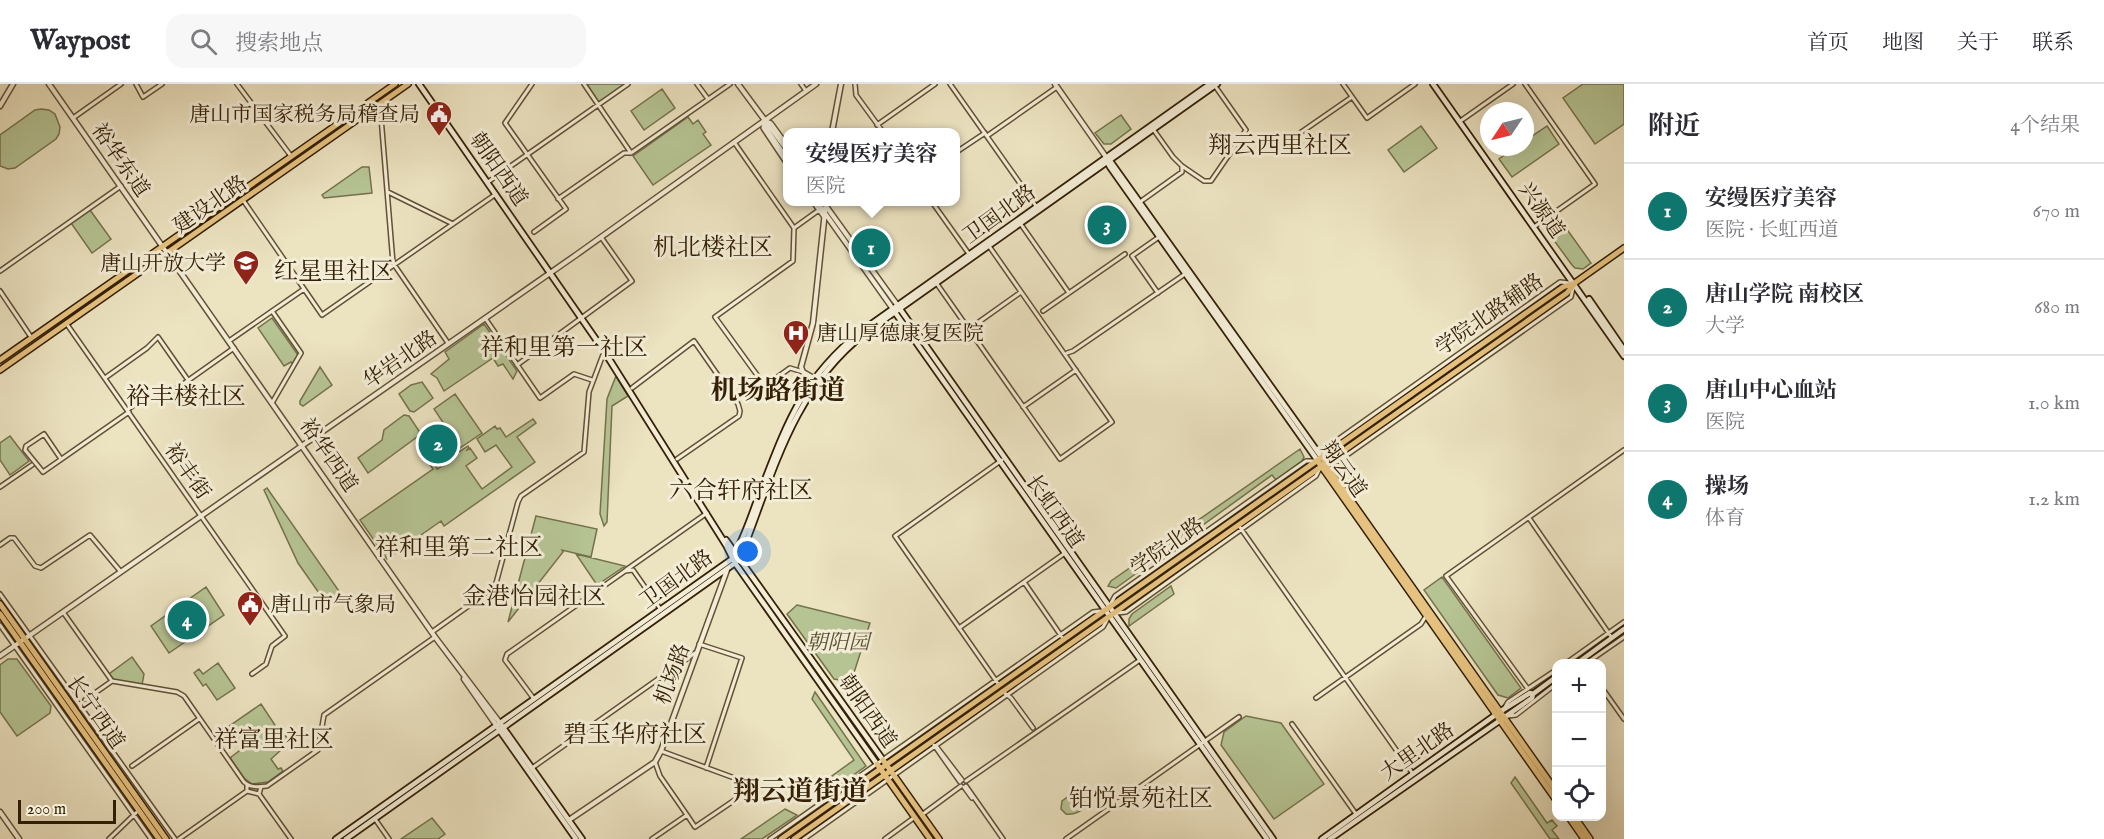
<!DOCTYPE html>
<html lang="zh">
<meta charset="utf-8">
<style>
:root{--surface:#fff;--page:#f7f7f7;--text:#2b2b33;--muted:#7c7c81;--line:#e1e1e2;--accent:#0f766e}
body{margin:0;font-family:"IM FELL English","Noto Serif SC",serif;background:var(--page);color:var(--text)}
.controls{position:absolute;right:18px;bottom:18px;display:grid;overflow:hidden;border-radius:12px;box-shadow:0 6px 24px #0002}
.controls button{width:54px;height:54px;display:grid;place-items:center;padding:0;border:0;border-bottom:2px solid var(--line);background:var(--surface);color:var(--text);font:30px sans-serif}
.compass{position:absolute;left:1480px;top:18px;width:54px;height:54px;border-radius:50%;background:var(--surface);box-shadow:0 6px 24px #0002;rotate:235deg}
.scale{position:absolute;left:18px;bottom:15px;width:98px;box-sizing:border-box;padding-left:6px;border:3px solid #342005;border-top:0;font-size:16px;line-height:21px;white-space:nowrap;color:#342005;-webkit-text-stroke:4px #f3edd7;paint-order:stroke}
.you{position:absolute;left:748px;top:468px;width:21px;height:21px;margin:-15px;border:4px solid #fff;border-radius:50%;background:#1a73e8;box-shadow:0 0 0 9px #1a73e833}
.badge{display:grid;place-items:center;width:39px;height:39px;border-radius:50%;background:var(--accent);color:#fff;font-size:20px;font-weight:700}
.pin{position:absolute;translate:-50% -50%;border:3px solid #fff;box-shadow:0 2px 6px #0006}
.popup{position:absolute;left:783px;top:44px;width:177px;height:78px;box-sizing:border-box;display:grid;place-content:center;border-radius:12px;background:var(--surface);filter:drop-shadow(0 2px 4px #0005);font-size:20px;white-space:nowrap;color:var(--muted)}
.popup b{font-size:22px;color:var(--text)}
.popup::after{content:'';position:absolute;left:50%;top:100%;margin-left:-12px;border:12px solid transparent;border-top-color:var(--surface)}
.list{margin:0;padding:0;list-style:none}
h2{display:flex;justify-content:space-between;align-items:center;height:78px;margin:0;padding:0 24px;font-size:26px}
h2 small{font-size:20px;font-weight:400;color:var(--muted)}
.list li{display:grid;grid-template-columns:39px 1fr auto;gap:18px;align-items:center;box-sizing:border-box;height:96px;padding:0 24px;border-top:2px solid var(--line)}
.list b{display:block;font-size:22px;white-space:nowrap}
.list p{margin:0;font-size:20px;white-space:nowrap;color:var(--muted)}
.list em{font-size:20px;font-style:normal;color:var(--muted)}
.icon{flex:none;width:33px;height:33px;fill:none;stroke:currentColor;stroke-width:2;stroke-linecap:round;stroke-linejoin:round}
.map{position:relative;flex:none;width:1624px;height:755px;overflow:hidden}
header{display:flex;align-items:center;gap:36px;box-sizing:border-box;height:84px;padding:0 30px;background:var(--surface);border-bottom:2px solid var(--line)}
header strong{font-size:28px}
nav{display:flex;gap:33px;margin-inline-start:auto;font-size:21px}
.search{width:420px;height:54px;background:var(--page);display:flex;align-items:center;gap:15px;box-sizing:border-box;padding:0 21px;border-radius:18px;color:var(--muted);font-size:22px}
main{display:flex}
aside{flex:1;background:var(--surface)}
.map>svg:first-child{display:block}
.green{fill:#b6c494;stroke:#75724c;stroke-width:1.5}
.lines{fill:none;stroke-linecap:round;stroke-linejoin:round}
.minor-casing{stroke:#625134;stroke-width:6}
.tertiary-casing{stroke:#625134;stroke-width:7}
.secondary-casing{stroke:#342005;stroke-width:8}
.primary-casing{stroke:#342005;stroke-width:8}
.minor{stroke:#f3edd7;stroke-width:3}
.tertiary{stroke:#f3edd7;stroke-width:4}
.secondary{stroke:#f3edd7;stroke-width:4.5}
.primary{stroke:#e6c280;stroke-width:5}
.labels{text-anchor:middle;stroke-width:6;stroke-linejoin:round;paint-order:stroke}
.poi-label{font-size:21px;fill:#342005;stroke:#f3edd7;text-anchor:end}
.street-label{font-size:21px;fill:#342005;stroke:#f3edd7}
.park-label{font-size:21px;font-style:italic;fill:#5b5130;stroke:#f3edd7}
.quarter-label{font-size:24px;fill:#342005;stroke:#f3edd7}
.district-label{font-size:27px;font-weight:bold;fill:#342005;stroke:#f3edd7}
</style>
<header>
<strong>Waypost</strong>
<div class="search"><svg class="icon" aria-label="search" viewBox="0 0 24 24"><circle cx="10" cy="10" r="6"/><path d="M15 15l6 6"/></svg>搜索地点</div>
<nav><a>首页</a><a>地图</a><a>关于</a><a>联系</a></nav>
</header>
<main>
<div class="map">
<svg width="1624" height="755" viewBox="0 0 1624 755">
<rect width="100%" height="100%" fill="#ece3c1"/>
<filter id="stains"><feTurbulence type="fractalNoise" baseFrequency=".00333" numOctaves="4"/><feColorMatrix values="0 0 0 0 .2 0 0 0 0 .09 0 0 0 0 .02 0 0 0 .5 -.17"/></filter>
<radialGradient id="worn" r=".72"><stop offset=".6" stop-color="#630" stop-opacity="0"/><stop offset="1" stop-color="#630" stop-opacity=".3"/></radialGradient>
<path class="green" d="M587,0H626L599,19Z
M1583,0H1624V40L1595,60L1563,14Z
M662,5L675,24L644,46L631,27Z
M41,25L49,26L55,30L60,43L59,50L56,55L15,84L8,85L0,82V51L35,26Z
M1121,31L1131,45L1111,60H1104L1095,49Z
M688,33L693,40L698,36L706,48L703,50L711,61L653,101L633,72Z
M1421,42L1437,64L1404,88L1388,66Z
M1547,42L1559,60L1512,93L1499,75L1516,63H1525V57Z
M362,83H369L372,109L324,114L322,111Z
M90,126L111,155L92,169L71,139Z
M1556,130L1591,179L1583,185L1575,184L1572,181L1542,140Z
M272,234L298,271L293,280L291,278L284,282L258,244Z
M484,240L517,287L513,295L503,280L498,282L493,274L444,307L437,294L431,290L449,275L445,268Z
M320,283L332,301L303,322L300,320V317Z
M616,292L628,312L612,322L607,438L604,442L600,430L607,315Z
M422,298L433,314L414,328L410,327L399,310L411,301Z
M455,310L482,349L460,364L434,325Z
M404,331L409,332L421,350L368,389L358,374L382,356L384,346Z
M533,335L536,339L517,353L535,378L444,442L441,437L387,475L360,436L433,385L417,363L432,352L448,374L436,383L437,385L453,376L451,373L468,362L469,364L466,367L470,364L477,374L466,382L482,405L512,383L496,361L485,368L477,355L495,342L497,345L500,344L506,353Z
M10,352L29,377L10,391L0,376V359Z
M1300,365L1304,373L1302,377L1276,396L1272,391L1116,504L1108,502L1111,497Z
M267,404L341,510L326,519L298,479L264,406Z
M536,432L597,445L591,473L562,466L563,468L508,538Z
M576,470L625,482L597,501Z
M1442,493L1521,604L1508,614L1498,611L1424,506Z
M1171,502L1174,510L1129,542V535L1132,530Z
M206,503L224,531L169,569L151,542Z
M797,521L870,539L851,598L834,595L787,530Z
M132,573L144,590L142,601L114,596L109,590Z
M8,575H17L51,622L50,629L17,652L0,628V581Z
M218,579L235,604L217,616L206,600L203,602L194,589L199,585L203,590Z
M815,608L866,682L832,706L825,697L854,676L812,615Z
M261,620L275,641L269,646L276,656L285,651L289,657L281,663V666L271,675L278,685L281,684L283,687L268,698L252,700L244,694L231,675V673L243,664L228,643Z
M1246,632L1281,639L1324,700L1274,735L1221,661L1224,648Z
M1515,693L1547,739L1552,736L1557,742L1552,746L1559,755H1550L1511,699Z
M1083,702L1093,705C1097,718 1078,732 1066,730L1061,725L1062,717Z
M785,725L797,731L762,755H741Z
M432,734L445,750L438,755H401Z"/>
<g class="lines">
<g class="minor-casing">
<path id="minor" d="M136,0L143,13L162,0
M237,0L291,72
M532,0L505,39L566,125L534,148
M584,0L631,69L730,0
M697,0L708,15
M801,0L806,7
M855,0L856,11L883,48
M950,0L1036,122
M1343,0L1367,34L1415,0
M1525,0L1595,100L1534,143
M380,21L393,179L448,259
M73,34L121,0
M1459,38L1513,0
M877,41L935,0
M987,52L1057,3
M734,58L794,144L793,177L715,233L765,302L790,284L803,288
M1287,58L1352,13
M787,61L771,39L764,36L763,44L787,80
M955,69L985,49
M1182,82L1204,97H1211L1246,46L1215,2
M488,98L628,0
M388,108L453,140
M558,115L624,69H631
M243,116L322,231L496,110
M813,118L824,133
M932,118L969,170
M1140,118L1182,88V82L1173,73L1153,45
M1020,139L1069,209
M794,144L819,126
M0,187L121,102
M937,200L1060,375L1112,338L989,162
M0,207L31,253
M1158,209L1132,172L1159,153
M1043,227L1125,170
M485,234L540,314L574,290L592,296
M66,239L285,552L272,562L266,580L252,590
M969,245L1021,208
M229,257L304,205
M1067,269L1073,267L1185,190
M517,281L632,197L601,153
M105,294L147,264L158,253L188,296
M632,304L694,257L738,320L740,327L739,332L677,375
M272,319L301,269L272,227
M1023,323L1076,286
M127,326L145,313L169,310L234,264
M1322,372L1326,364L1560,198L1569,199
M61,375L44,350L26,362L25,366L43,388L129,328
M1330,379L1337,378L1571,213L1573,204
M0,403L32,381
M1529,434L1612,554
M1239,442L1413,690
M0,461L10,454H14L35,482L41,484L90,451L121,488
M626,486L707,429
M1024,498L1064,556
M0,510L175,755
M1110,521L1115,512L1306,377H1316
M63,528L112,597
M1117,529L1126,528L1316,392L1320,384
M0,541L151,755
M959,544L1065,469
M432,548L495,503L518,418L521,412L584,368L589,308L604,268
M699,560L742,574L706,684
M1565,580L1624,538
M1585,580L1624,553
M999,601L895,452L1002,376
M1602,604L1624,635
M1528,605L1446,492L1624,366
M1002,607L1011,614L1033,644
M1316,614L1421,540L1426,532
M534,615L505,576L507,570L625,487L633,486L661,526
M85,616L112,597L177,608L184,612L244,698C250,704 259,703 267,702L318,666L324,631L435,553
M1505,623L1508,618L1556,586
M1509,632L1516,631L1556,600
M1292,640L1356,730
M934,661L960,698
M936,662L962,696
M661,667L748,699L745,709L695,743L687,731
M132,682L199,635
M532,684L695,569
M966,697L1140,576
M966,702L1003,755
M261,703L259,710L291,755
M964,703L972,714
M247,707L259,710
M923,730L961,702
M375,735L389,755
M109,755L139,726
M179,755L247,707V701
M652,755L687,731L660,692L655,678
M770,755L1093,528L1101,527
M804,755L1103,543L1107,536
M885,755L915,733
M1066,755L1239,633"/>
</g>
<g class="tertiary-casing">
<path id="tertiary" d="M49,0L435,553L500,639
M738,0L787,66
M1055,0L1106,73
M0,22L13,0
M764,37L765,43L787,75
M832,48L841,0
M817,118L893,225
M823,118L898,222
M817,296L803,288L801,283L813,239L826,118
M0,572L576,171L816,0
M464,595L496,641
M0,728L19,755
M569,736L655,678L661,667L727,486"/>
</g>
<g class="secondary-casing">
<path id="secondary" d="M419,0L604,267L726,461L735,479L877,680
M1433,0L1624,272
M1108,74L1322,374
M1106,75L1110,83L1318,377
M1589,215L1624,266
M900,225L1273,755
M894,227L1267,755
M726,456L883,676
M1576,580L1624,545
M502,642L582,755
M498,644L576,755
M336,755L732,475C744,455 751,432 759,411C786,342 800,297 860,248L1210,0
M346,755L735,479L740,474C773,391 791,308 864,250L1217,0
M1322,755L1501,627L1530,609L1533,610
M1330,755L1532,614L1533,610L1556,593"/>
</g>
<g class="primary-casing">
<path id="primary" d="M0,276L395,0
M0,286L408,0
M1324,378L1556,707
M1319,379L1556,716
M0,520L166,755
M0,530L159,755
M883,676L939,755
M877,680L930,755
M1568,732L1584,755
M1574,732L1590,755
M781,755L1563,203L1572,200
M794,755L1567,209L1576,198L1624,164"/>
</g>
<use href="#minor" class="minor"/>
<use href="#tertiary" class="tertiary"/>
<use href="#secondary" class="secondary"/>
<use href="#primary" class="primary"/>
</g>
<defs>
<g id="civic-pin" transform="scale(1.35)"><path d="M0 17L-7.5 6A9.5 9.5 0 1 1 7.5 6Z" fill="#8f2418" stroke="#f3edd7"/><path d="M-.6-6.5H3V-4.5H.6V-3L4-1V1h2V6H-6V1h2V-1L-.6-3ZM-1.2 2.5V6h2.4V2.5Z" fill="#fff"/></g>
<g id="university-pin" transform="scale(1.35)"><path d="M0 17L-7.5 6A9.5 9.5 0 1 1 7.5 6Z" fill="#8f2418" stroke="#f3edd7"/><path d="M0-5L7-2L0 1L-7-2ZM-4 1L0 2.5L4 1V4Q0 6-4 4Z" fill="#fff"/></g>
<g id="hospital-pin" transform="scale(1.35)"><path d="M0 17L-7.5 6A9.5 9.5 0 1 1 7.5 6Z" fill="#8f2418" stroke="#f3edd7"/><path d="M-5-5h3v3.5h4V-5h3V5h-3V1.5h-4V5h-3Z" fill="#fff"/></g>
</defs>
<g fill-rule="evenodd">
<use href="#civic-pin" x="439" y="30"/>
<use href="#university-pin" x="246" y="179"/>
<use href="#hospital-pin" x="796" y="249"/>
<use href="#civic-pin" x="250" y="520"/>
</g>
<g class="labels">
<g class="poi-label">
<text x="420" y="37">唐山市国家税务局稽查局</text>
<text x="226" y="186">唐山开放大学</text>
<text x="816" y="256" text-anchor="start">唐山厚德康复医院</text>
<text x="270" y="527" text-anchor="start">唐山市气象局</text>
</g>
<g class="street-label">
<text transform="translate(121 76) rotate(55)" y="7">裕华东道</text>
<text transform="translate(499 85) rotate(55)" y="7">朝阳西道</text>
<text transform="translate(210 120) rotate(-35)" y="7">建设北路</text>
<text transform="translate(1542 126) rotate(55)" y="7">兴源道</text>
<text transform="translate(999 130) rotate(-36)" y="7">卫国北路</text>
<text transform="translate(1489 230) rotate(-35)" y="7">学院北路辅路</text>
<text transform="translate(400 275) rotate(-35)" y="7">华岩北路</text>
<text transform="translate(329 371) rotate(55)" y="7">裕华西道</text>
<text transform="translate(1344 385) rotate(55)" y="7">翔云道</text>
<text transform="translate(188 387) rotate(55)" y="7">裕丰街</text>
<text transform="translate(1055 427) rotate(55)" y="7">长虹西道</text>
<text transform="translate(1167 462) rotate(-35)" y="7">学院北路</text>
<text transform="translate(676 495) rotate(-36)" y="7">卫国北路</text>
<text transform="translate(672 590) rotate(-70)" y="7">机场路</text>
<text transform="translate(868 627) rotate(55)" y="7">朝阳西道</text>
<text transform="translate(96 628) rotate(55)" y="7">长宁西道</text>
<text transform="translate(1417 667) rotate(-35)" y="7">大里北路</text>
</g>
<g class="park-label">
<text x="838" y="565">朝阳园</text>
</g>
<g class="quarter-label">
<text x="1280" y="69">翔云西里社区</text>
<text x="713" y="171">机北楼社区</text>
<text x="334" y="195">红星里社区</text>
<text x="564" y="271">祥和里第一社区</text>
<text x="186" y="320">裕丰楼社区</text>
<text x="741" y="414">六合轩府社区</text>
<text x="459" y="471">祥和里第二社区</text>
<text x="534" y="520">金港怡园社区</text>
<text x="635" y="658">碧玉华府社区</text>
<text x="274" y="663">祥富里社区</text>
<text x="1141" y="722">铂悦景苑社区</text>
</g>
<g class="district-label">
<text x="778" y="315">机场路街道</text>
<text x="800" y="716">翔云道街道</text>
</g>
</g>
<rect width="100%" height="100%" filter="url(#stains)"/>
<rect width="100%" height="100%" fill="url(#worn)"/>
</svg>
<div class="controls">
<button>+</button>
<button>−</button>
<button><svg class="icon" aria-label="locate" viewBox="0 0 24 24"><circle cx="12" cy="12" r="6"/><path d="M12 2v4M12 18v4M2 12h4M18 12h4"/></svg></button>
</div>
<svg class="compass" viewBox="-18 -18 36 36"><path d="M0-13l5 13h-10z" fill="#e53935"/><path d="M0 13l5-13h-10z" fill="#7c7c81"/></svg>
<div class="scale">200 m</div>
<div class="you"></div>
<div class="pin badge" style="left:871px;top:164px">1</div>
<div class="popup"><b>安缦医疗美容</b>医院</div>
<div class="pin badge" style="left:438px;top:360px">2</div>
<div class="pin badge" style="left:1107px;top:141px">3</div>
<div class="pin badge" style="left:187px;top:536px">4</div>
</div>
<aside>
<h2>附近<small>4个结果</small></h2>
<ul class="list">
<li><span class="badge">1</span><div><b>安缦医疗美容</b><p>医院 · 长虹西道</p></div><em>670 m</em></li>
<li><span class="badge">2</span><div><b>唐山学院 南校区</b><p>大学</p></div><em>680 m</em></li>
<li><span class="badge">3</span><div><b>唐山中心血站</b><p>医院</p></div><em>1.0 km</em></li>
<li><span class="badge">4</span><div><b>操场</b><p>体育</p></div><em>1.2 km</em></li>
</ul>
</aside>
</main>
